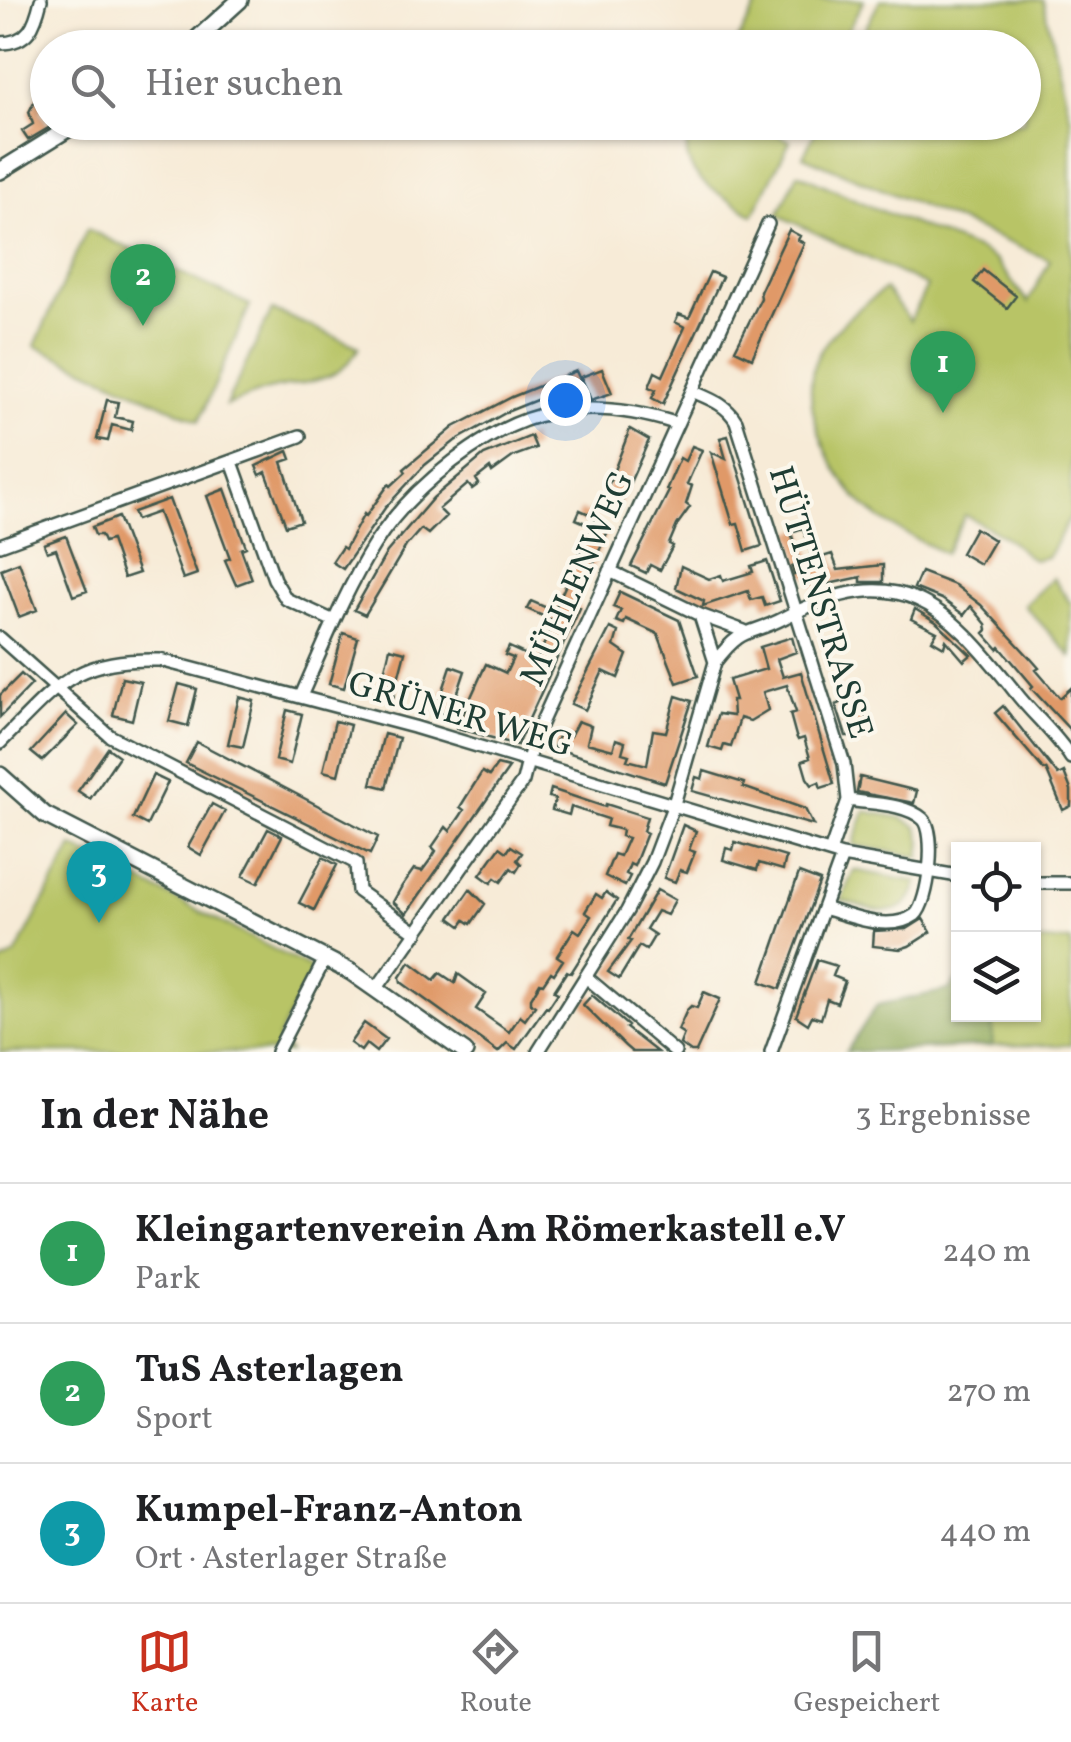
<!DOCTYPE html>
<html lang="de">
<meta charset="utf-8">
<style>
:root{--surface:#fff;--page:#f2f2f2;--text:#202124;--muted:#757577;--line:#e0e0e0;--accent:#c8321e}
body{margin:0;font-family:Vollkorn,serif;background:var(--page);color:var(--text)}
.controls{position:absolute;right:30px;bottom:30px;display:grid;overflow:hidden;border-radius:0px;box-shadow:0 2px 8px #0004}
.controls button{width:90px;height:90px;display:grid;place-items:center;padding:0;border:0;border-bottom:2px solid var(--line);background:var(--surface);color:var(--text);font:50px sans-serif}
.you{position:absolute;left:565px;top:400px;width:35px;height:35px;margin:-25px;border:8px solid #fff;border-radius:50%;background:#1a73e8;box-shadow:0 0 0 15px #1a73e833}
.badge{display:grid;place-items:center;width:65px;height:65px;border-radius:50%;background:var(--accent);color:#fff;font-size:32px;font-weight:700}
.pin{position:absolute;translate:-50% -82px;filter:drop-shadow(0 2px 5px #0008)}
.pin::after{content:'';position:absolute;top:52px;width:35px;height:30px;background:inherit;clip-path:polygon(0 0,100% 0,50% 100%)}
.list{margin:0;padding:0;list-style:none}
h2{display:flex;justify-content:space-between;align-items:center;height:130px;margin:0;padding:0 40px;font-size:42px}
h2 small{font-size:32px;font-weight:400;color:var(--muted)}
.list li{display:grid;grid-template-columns:65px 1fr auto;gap:30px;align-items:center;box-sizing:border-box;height:140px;padding:0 40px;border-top:2px solid var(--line)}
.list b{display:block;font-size:38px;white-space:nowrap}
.list p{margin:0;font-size:32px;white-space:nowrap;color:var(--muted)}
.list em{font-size:32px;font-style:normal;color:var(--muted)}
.icon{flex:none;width:55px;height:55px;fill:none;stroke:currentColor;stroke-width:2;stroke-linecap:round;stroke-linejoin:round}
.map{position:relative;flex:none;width:1071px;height:1052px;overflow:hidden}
.search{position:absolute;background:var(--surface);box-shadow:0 2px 8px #0004;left:30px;right:30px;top:30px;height:110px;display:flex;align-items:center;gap:25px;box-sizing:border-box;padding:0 35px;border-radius:55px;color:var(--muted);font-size:38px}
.sheet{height:550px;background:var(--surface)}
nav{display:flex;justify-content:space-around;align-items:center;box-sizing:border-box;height:140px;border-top:2px solid var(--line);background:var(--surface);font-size:28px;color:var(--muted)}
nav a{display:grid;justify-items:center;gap:5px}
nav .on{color:var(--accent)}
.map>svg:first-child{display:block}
.green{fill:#b8c466;stroke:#6c804d;stroke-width:2.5}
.forest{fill:#92aa5b;stroke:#587448;stroke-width:2.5}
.building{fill:#e09968}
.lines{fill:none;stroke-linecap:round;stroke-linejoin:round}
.minor-casing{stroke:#3f574c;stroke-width:16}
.major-casing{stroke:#3f574c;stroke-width:20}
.minor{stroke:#fff;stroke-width:11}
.major{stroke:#fff;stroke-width:15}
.labels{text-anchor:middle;stroke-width:8;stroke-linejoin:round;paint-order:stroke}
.street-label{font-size:35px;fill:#1f3d34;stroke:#fbf7ec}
</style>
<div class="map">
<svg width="1071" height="1052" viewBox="0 0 1071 1052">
<rect width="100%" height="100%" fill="#fbf7ec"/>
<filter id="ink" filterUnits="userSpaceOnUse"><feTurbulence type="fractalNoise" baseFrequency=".01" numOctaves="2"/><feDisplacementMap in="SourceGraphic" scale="20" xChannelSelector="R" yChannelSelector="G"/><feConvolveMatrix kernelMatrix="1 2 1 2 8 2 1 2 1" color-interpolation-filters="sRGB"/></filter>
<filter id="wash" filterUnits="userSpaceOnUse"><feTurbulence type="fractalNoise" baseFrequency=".0048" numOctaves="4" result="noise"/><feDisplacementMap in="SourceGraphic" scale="40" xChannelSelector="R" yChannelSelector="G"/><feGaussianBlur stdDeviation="2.25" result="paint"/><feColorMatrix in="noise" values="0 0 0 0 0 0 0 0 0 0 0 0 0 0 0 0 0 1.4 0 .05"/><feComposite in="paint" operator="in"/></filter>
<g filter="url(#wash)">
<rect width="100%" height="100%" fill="#f7ebd7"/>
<path class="green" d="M760,0H864L840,45L833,42L830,47H734Z
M880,0H1043L1071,120V516L1048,557L1033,560L1004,536L965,515L945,554C923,542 898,531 878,517C839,489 805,424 812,375C816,341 859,307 885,289L910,321L927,286L778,215L798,173L872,207L981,251L995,260L1028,302L1050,260L803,156L820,123L1024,122V48L856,47Z
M692,123H755L790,141L753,215C715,189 671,176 692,123Z
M87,229L250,305L199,421L35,346Z
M272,310L359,347C341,384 307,381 272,389C256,393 241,400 226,405Z
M1053,578L1071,604V656L1024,605Z
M865,811L902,818L918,827L922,842L920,857L853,845Z
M73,847L313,969L278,1038L289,1052H0V963L15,955Z
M854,870L917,882C907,925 874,910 841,900Z
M1034,941H1071V1045L992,1046L993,1015L1034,1014Z"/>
<path class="forest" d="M958,979V1014L993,1015L992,1046L846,1052L877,1005L948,990Z"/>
<g id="blocks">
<path class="building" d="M48,73V97L40,112L50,127L28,140L22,131L33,124L29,112Z
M789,230L800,236L798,240L804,243L752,358L735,350L761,298L760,292Z
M983,270L1016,296L1007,308L974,282Z
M710,272L722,277L663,404L652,398L656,390L649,387L655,372L663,376L685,327L675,322L679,314L689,318Z
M602,369L612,393L591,400L581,377Z
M576,371L581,382L509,411L455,441L425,465L385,508L343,569L332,562L342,547L345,549L364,514L366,516L389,484L391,486L406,472L404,469L454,427L512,397Z
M107,400L118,402L115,417L133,421L131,430L112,425L108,441L97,439Z
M630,429L649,440L616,514L601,508V504Z
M531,436L536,448L514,456L492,472L490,468L476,479L479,484L472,489L468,484L439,509L446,516L428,534L421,529L406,546L365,615L354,610L387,552L433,498L484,455Z
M728,436L762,546L746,551L738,523L733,524L711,452L726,459L720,438Z
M692,446L702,450L687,484L692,486L686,504L690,507L677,525L669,544L673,546L660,570L650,565L646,573L631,566L669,491L666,490L680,458L685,461Z
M288,451L291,459L282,462L301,521L286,526L266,472L260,475L256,466Z
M225,489L246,547L241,549L252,579L236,585L225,560L230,558L207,496Z
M169,499L197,574L183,579L158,512L136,520L133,512Z
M580,510L596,517L592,526L607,533L575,605L580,608L517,745L457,728L486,664L506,673L513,658L505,655L509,647L537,660L554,621L527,609L531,601L554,611L592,526L576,519Z
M118,517L139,573L124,578L111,540L104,542L101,535H95L92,527Z
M803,528L813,560L832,554L838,570L883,565V582H861V577L814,587L812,579L800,574L794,575L792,567L800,564L791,532Z
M975,528L994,540L980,564L961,553Z
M66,536L87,591L73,596L56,549L47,552L44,544Z
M767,561L780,601L765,606L762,597L751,600L748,591L703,606L704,601L676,588L681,566L709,579L721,575L723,581L753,572L751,566Z
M19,562L37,610L19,617L1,569Z
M921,572L955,585L981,605L1032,660L1039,668L1036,670L1060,698L1071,688V731L1031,688L1033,686L1000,647L998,649L984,633L987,630L986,624L971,606L964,615L942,599L914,588Z
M620,592L679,620L698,676L677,683L658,634L626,619L624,624L616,621L621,610L613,607Z
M915,609L936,622L971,655L964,661L946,640L944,647L932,640L937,632L911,619Z
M610,628L618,632L614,646L627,655L618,678L603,671L585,710L571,704Z
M343,633L358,638L344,688L329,684Z
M792,637L796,652L777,659L783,677L801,672L834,784L821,788L819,782L812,785L807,778L802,761L810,758L804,738L798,740L796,736L790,714L796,712L787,685L763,692L768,710L750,721L740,718L731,747L724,745L722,751L708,747L718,714L733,716L732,700H735L729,680L766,669L760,647Z
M390,648L405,652L393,698L379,694Z
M451,666L465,671L450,716L436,711Z
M21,674L32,684L0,717V695Z
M122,678L141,682L132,720L113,715Z
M179,684L197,689L188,726L169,721Z
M676,696L692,701L665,783L554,748L559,733L570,736L578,721L591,726L587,743L613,750L616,739L625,742L622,753L629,755L627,760L647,765L653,730L666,732Z
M239,697L254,701L243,747L228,744Z
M849,699L851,707L861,704L868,724L858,727L860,733L851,736H846L836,705Z
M1003,706L1058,775L1064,772L1071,790V806L1063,810L1046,769L1044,770L995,713Z
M287,710L302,714L290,764L275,760Z
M66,714L78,725L42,761L31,752Z
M335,721L350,725L338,775L323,771Z
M384,734L399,738L386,788L371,784Z
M197,742L378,837L370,854L186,763Z
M108,748L119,756L90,799L78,791Z
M497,765L509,768L406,914L393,902L402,886L414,869L422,871L433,856L436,851L432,847L446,827L450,831L461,815L464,810L460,807L482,772L489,776Z
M704,771L744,783L743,787L805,809L813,825L692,791L696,777L702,779Z
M153,775L168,782L147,825L133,818Z
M860,777L917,791L914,803L857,792Z
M551,789L605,807L606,804L647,817L643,831L647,833L634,866L630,864L626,874L630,876L625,886L605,876L614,854L620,856L628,838L621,836L622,830L606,826L608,819L571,807L569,815L552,810L555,799L549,797Z
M212,804L225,811L201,855L188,847Z
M683,825L696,831L689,850L695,852L687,872L680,870L675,882L664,878Z
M268,829L282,836L258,883L243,876Z
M735,842L786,857L783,870L759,863L757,870L723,860L726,848L733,850Z
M511,846L522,853L517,860L521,864L516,872L511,868L501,882L495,878L491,883L480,875L500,847L507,852Z
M323,857L337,865L314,910L299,903Z
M799,873L820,881L780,989L761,982Z
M470,889L485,904L471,924L465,920L461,926L450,918Z
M657,890L675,900L667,915L657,911L646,929L655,935L646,950L639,946L619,979L608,972L631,941L628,940Z
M606,892L617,900L571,973L567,971L554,991L558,993L548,1008L546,1007L516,1049L507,1043L498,1052L401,982L400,977L410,962L434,980L440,973L455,983L458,974L486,994L476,1009L509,1032L520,1016L525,1020L535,1006L531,1003V998L540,983L543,984L551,972L554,974L563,960L557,956L574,929L580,933L591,916L585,912L596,894L602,898Z
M923,919L931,932L909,946L900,949L873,946L874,931L907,929Z
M817,960L837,966L833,976L845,981L837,1003L827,999L821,1019L812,1016L808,1024L796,1016Z
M704,992L720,999L696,1052H691L680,1044L684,1034L678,1030L687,1010L691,1006L697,1008Z
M592,995L628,1026L626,1028L657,1052H632L625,1046L583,1005Z
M364,1023L386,1039L376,1052L366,1044L361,1051L350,1043Z"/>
</g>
</g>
<g filter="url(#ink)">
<use href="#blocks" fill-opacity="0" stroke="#3f574c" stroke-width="2.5"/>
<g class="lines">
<g class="minor-casing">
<path id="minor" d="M0,43C29,43 35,25 41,0
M692,391C710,399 726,404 736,421L844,764L848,800L830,852
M232,462L274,579L286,599L334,621
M0,545L300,436
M700,615L744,631
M0,638L110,736L356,863L358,891L417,933
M715,662C744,624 748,637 784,618C900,558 945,603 1016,693C1033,715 1056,734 1071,758
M301,696C324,645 344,593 374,545C410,489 488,423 555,412C595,405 637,411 675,423
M0,743C57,686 73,658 160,660L414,727L842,856L958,876
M1034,883H1071
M824,908C849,916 890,933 915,915C929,903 937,831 923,819C905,803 871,804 848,800
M586,977L675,1052
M377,988L523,781L533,741L768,224
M277,1052L325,959
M538,1052L627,911L652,862L674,804L715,662L700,615L610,571
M771,1052L842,856"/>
</g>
<g class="major-casing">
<path id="major" d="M187,48L240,0
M0,171L79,122
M0,775L45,815L351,972L465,1052"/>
</g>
<use href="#minor" class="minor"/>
<use href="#major" class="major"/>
</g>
</g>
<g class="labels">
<g class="street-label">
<text transform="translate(576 578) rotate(-66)" y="12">MÜHLENWEG</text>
<text transform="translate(822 602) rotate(73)" y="12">HÜTTENSTRASSE</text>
<text transform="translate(461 713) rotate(16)" y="12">GRÜNER WEG</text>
</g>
</g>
</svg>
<div class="controls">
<button><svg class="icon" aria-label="locate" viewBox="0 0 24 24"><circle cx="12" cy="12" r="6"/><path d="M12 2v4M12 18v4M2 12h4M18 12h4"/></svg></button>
<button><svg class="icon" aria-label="layers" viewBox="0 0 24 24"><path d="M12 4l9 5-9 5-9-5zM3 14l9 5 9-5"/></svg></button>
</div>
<div class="you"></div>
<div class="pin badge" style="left:943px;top:413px;background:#2e9e5b">1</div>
<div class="pin badge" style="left:143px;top:326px;background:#2e9e5b">2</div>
<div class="pin badge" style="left:99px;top:923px;background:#0f9aa8">3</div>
<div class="search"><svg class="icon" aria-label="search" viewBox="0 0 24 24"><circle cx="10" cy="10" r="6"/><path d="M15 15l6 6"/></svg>Hier suchen</div>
</div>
<section class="sheet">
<h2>In der Nähe<small>3 Ergebnisse</small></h2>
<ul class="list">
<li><span class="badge" style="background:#2e9e5b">1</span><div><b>Kleingartenverein Am Römerkastell e.V</b><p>Park</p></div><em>240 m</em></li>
<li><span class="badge" style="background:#2e9e5b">2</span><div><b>TuS Asterlagen</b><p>Sport</p></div><em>270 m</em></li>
<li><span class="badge" style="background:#0f9aa8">3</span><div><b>Kumpel-Franz-Anton</b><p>Ort · Asterlager Straße</p></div><em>440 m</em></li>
</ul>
</section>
<nav>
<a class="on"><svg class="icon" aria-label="map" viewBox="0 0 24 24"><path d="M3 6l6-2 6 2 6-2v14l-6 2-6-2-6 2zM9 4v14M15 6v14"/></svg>Karte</a>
<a><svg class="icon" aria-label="directions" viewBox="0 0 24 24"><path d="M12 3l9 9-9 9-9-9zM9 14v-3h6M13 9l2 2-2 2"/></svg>Route</a>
<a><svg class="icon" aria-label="saved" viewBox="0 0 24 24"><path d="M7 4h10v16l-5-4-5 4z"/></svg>Gespeichert</a>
</nav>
